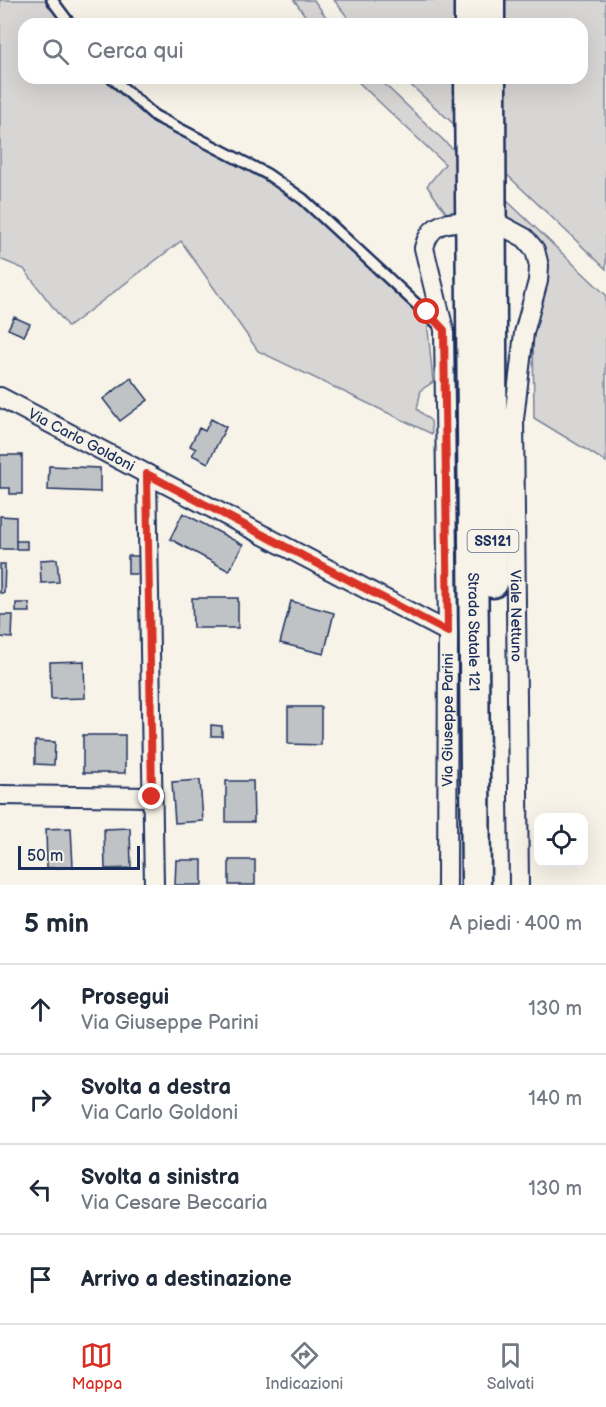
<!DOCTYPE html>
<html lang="it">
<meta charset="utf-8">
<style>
:root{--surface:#fff;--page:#f6f6f7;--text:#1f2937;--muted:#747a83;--line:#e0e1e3;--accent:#d93025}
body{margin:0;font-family:"Balsamiq Sans",sans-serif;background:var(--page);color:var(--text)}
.controls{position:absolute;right:18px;bottom:18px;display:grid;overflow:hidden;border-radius:12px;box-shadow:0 6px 24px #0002}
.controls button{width:54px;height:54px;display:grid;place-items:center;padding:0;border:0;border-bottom:2px solid var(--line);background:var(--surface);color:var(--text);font:30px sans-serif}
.scale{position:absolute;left:18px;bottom:15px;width:122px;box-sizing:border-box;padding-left:6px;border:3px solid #1b2f5e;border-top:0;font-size:16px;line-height:21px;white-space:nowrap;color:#1b2f5e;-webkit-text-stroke:4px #f7f3e8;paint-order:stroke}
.stop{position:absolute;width:18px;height:18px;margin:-14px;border:4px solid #d93025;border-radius:50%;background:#fff}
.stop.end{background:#d93025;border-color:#fff;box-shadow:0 2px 6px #0008}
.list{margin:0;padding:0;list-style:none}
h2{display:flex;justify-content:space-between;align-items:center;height:78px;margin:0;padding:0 24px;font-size:26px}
h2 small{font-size:20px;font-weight:400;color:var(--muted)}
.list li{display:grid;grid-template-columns:39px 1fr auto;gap:18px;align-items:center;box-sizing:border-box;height:90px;padding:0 24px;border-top:2px solid var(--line)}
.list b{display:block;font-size:22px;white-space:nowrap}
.list p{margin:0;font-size:20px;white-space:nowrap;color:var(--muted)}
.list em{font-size:20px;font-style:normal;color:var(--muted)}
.icon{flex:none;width:33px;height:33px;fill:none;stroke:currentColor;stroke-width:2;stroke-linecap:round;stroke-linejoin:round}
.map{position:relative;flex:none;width:606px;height:885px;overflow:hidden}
.search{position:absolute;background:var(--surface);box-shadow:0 6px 24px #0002;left:18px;right:18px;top:18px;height:66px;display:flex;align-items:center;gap:15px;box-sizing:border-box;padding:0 21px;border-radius:18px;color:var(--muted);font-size:22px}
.sheet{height:438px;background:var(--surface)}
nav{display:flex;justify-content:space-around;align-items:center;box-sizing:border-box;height:84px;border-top:2px solid var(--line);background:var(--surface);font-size:16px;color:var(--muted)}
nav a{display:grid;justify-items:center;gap:3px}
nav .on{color:var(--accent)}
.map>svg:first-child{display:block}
.green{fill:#d7d6d4;stroke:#798299;stroke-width:1.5}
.building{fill:#c0c3c5;stroke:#1b2f5e;stroke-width:1.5}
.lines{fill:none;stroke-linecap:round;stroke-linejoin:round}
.lane-casing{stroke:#1b2f5e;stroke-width:14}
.street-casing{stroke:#1b2f5e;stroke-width:22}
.primary-casing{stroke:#1b2f5e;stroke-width:33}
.lane{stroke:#f7f3e8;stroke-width:9}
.street{stroke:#f7f3e8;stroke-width:18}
.primary{stroke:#f7f3e8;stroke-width:28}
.route{stroke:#d93025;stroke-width:8}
.labels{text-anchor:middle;stroke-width:5;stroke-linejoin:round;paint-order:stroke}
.shield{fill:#f7f3e8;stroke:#5d6a87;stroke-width:1.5}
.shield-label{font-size:14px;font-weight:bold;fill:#1b2f5e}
.street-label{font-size:15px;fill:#1b2f5e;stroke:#f7f3e8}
</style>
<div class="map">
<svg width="606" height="885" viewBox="0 0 606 885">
<rect width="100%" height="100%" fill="#f7f3e8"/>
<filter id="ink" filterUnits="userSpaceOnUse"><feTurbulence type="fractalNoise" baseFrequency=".0167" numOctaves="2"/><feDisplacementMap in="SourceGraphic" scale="12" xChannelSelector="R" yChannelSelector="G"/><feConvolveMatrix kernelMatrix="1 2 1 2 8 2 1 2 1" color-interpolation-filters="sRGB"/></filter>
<g filter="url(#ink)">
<path class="green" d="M0,0H45L62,24H24V78H104L154,120L274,185L305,207L396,294L427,319L433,382L421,390L417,409L431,421L432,434L258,351L181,241L68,327L24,269L0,259Z
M294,0H314L331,24H311Z
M334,0H456L457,24H353Z
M500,0H606V269L501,169V78H582V24H501Z
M354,78H378L606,295V462L534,418L533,333L545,253L457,214L449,217L427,186L445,164Z
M403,78H457V127Z"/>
<path class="building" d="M14,317L30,324L24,336L8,329Z
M131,378L148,400L120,421L103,399Z
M211,419L226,427L208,463L192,455L196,449L190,446L199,428L205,431Z
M0,455H22V494H10V488H0Z
M49,466L100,468V492L48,490Z
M183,513L243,545L229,571L170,539Z
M0,516L16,517V549H0Z
M16,541H27V549H16Z
M128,556H142V574H128Z
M57,559L59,582L41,583L40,560Z
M0,564H5L4,593H0Z
M192,598H238V628H193Z
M291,601L334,613L324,654L280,643Z
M16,603H29L30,612H16Z
M0,615H13L12,638L0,637Z
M84,661L85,698L51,699L50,662Z
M288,707H321V745L288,744Z
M211,725L222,726V736H211Z
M83,735H125V773H83Z
M35,741L55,742L54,765L35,764Z
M200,780L203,821L175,823L172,782Z
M226,781H253L254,822H226Z
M71,828L73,867L47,868L46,829Z
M130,828L131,868L105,869L104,829Z
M176,860H202V885H175Z
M229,860H255V885H229Z"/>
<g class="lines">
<g class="lane-casing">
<path id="lane" d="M52,0L70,24
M112,78L155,116L267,174L303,199L440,326"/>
</g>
<g class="street-casing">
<g id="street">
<path id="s1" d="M499,224L525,238L535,250L539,266L538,281L524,333L514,419L519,885"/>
<path id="s2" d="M0,397L448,632"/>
<path d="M147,474L154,885"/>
<path d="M0,795L152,797"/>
<path id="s3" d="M447,885L448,632L444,330L424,248C429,228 440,222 460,222"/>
</g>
</g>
<g class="primary-casing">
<g id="primary">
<path d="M469,0V24"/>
<path d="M490,0V24"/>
<path id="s4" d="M469,78L476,885"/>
<path d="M491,78L493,583"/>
</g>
</g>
<use href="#lane" class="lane"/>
<use href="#street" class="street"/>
<use href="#primary" class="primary"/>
</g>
</g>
<g class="lines" filter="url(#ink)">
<path class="route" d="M152,797L147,474L448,632L444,330L427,312"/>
</g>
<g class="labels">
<rect class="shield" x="467.5" y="530" width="51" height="22" rx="4.5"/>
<g class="shield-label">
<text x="493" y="546">SS121</text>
</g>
<g class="street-label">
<text dy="5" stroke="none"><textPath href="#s2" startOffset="92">Via Carlo Goldoni</textPath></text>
<text dy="5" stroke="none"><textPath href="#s1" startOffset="414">Viale Nettuno</textPath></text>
<text dy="5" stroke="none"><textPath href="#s4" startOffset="554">Strada Statale 121</textPath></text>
<text dy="5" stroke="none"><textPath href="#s3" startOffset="165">Via Giuseppe Parini</textPath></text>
</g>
</g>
</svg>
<div class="controls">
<button><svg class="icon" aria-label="locate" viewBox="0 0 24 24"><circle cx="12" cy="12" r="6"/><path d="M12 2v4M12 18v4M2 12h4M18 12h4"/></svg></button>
</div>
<div class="scale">50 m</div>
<div class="stop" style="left:427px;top:312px"></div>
<div class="stop end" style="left:152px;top:797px"></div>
<div class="search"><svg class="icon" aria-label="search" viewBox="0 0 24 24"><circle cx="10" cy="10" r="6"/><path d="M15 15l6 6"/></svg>Cerca qui</div>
</div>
<section class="sheet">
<h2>5 min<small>A piedi · 400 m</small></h2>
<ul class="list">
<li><svg class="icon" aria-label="ahead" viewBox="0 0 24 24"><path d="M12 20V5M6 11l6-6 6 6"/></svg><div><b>Prosegui</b><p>Via Giuseppe Parini</p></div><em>130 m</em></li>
<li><svg class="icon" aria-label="right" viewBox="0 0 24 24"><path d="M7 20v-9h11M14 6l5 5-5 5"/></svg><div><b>Svolta a destra</b><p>Via Carlo Goldoni</p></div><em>140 m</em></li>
<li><svg class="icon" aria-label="left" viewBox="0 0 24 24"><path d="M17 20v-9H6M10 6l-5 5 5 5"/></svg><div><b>Svolta a sinistra</b><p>Via Cesare Beccaria</p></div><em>130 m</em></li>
<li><svg class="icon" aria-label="arrive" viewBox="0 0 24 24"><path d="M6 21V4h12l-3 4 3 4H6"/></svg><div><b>Arrivo a destinazione</b></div></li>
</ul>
</section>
<nav>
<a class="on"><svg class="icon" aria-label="map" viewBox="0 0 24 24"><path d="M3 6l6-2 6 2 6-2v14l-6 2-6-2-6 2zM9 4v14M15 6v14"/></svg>Mappa</a>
<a><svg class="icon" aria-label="directions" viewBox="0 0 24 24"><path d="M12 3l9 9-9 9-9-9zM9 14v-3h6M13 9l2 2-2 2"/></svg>Indicazioni</a>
<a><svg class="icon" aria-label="saved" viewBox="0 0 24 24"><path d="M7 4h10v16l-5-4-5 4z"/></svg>Salvati</a>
</nav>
